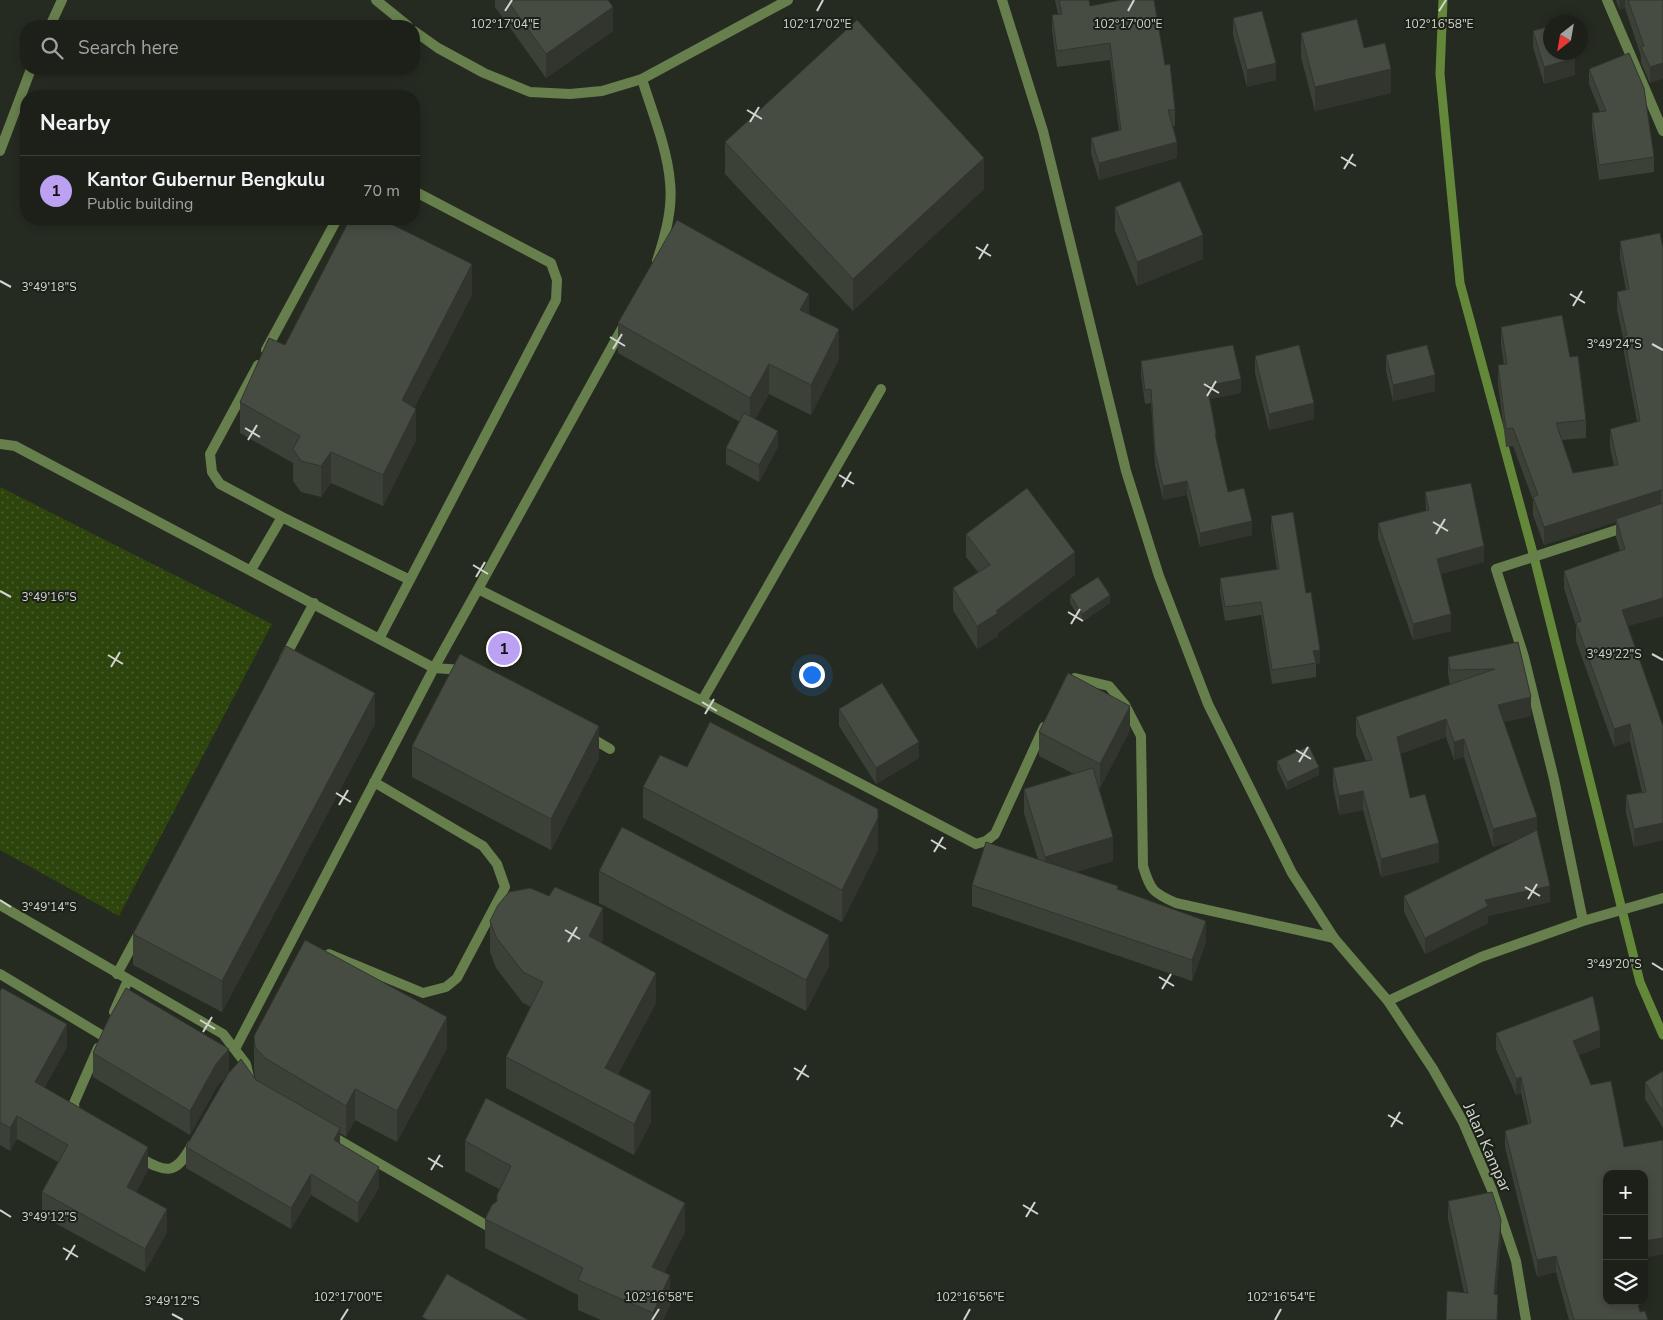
<!DOCTYPE html>
<meta charset="utf-8">
<style>
:root{--surface:#1c2019;--page:#292d26;--text:#f1f3f6;--muted:#a0a3a2;--line:#3a3e38;--accent:#bca0f2}
body{margin:0;font-family:"Nunito Sans",sans-serif;background:var(--page);color:var(--text)}
.controls{position:absolute;right:15px;bottom:15px;display:grid;overflow:hidden;border-radius:10px;box-shadow:0 2px 8px #0003}
.controls button{width:45px;height:45px;display:grid;place-items:center;padding:0;border:0;border-bottom:1px solid var(--line);background:var(--surface);color:var(--text);font:25px sans-serif}
.compass{position:absolute;left:1543px;top:15px;width:45px;height:45px;border-radius:50%;background:var(--surface);box-shadow:0 2px 8px #0003;rotate:211deg}
.you{position:absolute;left:811px;top:674px;width:18px;height:18px;margin:-12px;border:4px solid #fff;border-radius:50%;background:#1a73e8;box-shadow:0 0 0 8px #1a73e833}
.badge{display:grid;place-items:center;width:32px;height:32px;border-radius:50%;background:var(--accent);color:#111;font-size:16px;font-weight:700}
.pin{position:absolute;translate:-50% -50%;border:2px solid #fff;box-shadow:0 1px 5px #0006}
.list{margin:0;padding:0;list-style:none}
h2{display:flex;justify-content:space-between;align-items:center;height:65px;margin:0;padding:0 20px;font-size:21px}
h2 small{font-size:16px;font-weight:400;color:var(--muted)}
.list li{display:grid;grid-template-columns:32px 1fr auto;gap:15px;align-items:center;box-sizing:border-box;height:70px;padding:0 20px;border-top:1px solid var(--line)}
.list b{display:block;font-size:19px;white-space:nowrap}
.list p{margin:0;font-size:16px;white-space:nowrap;color:var(--muted)}
.list em{font-size:16px;font-style:normal;color:var(--muted)}
.icon{flex:none;width:28px;height:28px;fill:none;stroke:currentColor;stroke-width:2;stroke-linecap:round;stroke-linejoin:round}
.map{position:relative;flex:none;width:1663px;height:1320px;overflow:hidden}
.search{position:absolute;background:var(--surface);box-shadow:0 2px 8px #0003;left:20px;top:20px;width:400px;height:55px;display:flex;align-items:center;gap:12px;box-sizing:border-box;padding:0 18px;border-radius:20px;color:var(--muted);font-size:19px}
.panel{position:absolute;background:var(--surface);box-shadow:0 2px 8px #0003;left:20px;top:90px;width:400px;height:135px;border-radius:20px}
.map>svg:first-child{display:block}
.grass{fill:url(#grass-dots)}
.lines{fill:none;stroke-linecap:round;stroke-linejoin:round}
.stream{stroke:#648839;stroke-width:9}
.service{stroke:#677f4d;stroke-width:10}
.minor{stroke:#677f4d;stroke-width:10}
.tertiary{stroke:#677f4d;stroke-width:10}
.wall{fill:#3c4138}
.shaded-wall{fill:#31352e}
.building{fill:#464c41;stroke:#31352e}
.ticks{fill:none;stroke:#d2d5cf;stroke-width:2}
.labels{text-anchor:middle;stroke-width:4;stroke-linejoin:round;paint-order:stroke}
.street-label{font-size:16px;fill:#d2d5cf;stroke:#1c2118}
.ticks-label{font-size:12px;text-anchor:middle;fill:#d2d5cf;stroke:#1c2118;stroke-width:4;stroke-linejoin:round;paint-order:stroke}
</style>
<div class="map">
<svg width="1663" height="1320" viewBox="0 0 1663 1320">
<defs>
<pattern id="grass-dots" width="8" height="8" patternUnits="userSpaceOnUse" patternTransform="scale(1.25)"><rect width="8" height="8" fill="#2d440c"/><path d="M2 2h.1M6 6h.1" fill="none" stroke="#4b5e2e" stroke-width="1.8" stroke-linecap="round"/></pattern>
</defs>
<rect width="100%" height="100%" fill="#262b21"/>
<path class="grass" d="M0,487L272,624L119,916L0,850Z"/>
<g class="lines">
<path class="stream" d="M1443,0L1440,74L1460,283L1534,557L1640,982L1663,1035"/>
<path class="service" d="M642,79C652,112 667,147 670,182C673,209 665,236 657,261
M266,350L337,219
M258,365L210,454L212,472L220,484L282,517
M0,444L15,446L434,668L463,670
M251,570L282,517L410,580
M478,589L624,325
M379,639L556,300L557,280L551,263L414,191
M284,659L314,603
M1068,684L1075,678L1109,686L1125,705L1141,736L1143,866C1150,890 1153,893 1176,903L1334,938
M702,701L881,389
M588,736L610,749
M0,905L223,1034L246,1064L249,1077
M329,954L423,993L446,987L457,978L505,887L497,864L483,846L374,782
M0,974L103,1036
M117,974L139,933
M114,1012L128,980
M235,1049L434,668L478,589L702,701L976,844L986,841L995,834L1044,727
M75,1117L74,1103L98,1048
M330,1135L491,1228
M138,1157C167,1173 175,1176 192,1145"/>
<path class="minor" d="M1607,0L1663,131
M1583,921L1554,779L1524,657L1496,569L1629,526
M1388,1001L1481,957L1583,921L1663,898"/>
<path class="tertiary" d="M376,0L408,26
M1002,0L1043,131L1126,471L1159,576L1208,704L1292,873L1334,938L1388,1001L1433,1069L1463,1122L1492,1190L1516,1261L1526,1320
M50,26L62,0
M414,31L438,48L484,73L530,92L570,94L602,91L642,79L788,0
M0,151L31,69"/>
</g>
<path class="wall" d="M495,0H608L613,31L546,78L495,7Z
M1055,0H1089L1090,6L1165,65L1175,110V126H1173L1177,158L1099,180L1091,154V138L1119,130L1110,60L1057,67L1052,31V15L1058,14Z
M1616,0H1663L1650,83L1641,63V56L1625,8L1619,9Z
M1233,18L1276,80L1247,87L1233,35Z
M1533,31L1575,75L1544,84L1533,47Z
M1301,33L1364,48L1391,93L1315,111L1301,57Z
M1589,69L1654,157V172L1599,180L1592,128V113L1600,112L1589,84Z
M725,142L984,189L853,311L725,174Z
M1115,207L1203,259L1137,286L1115,231Z
M1620,241L1663,248V616L1628,626L1663,726V840L1634,847L1626,813V795L1642,792L1630,741L1614,747L1576,641V626L1564,588V571L1620,551L1616,537V522L1544,545L1533,515V500L1513,446L1506,447L1498,383V365H1504L1501,345V327L1570,357L1586,420V438L1562,440L1573,473L1614,466L1610,447V429L1637,422L1624,353V342L1617,310V292L1626,290L1620,258Z
M472,295L414,408L416,440L383,506L331,483L321,497L301,492L293,481V463L240,433V402L285,345Z
M809,315L839,359L811,415L769,394L755,419L778,447L759,482L726,464V448L740,422L618,353V323Z
M1386,355L1435,391L1393,401L1386,371Z
M1255,356L1314,419L1269,430L1255,373Z
M1141,361L1241,393L1210,399L1216,433V442L1228,492L1252,535L1200,547L1187,495L1163,500L1155,465L1151,403L1145,404L1141,375Z
M1425,492L1484,562L1441,574L1451,631L1413,640L1378,539V523L1426,511Z
M1271,516L1306,593L1320,663L1316,664V677L1272,684L1261,615L1225,621L1220,592V578L1277,570L1271,529Z
M966,534L1075,575L998,633V636L977,649L953,610V588L978,572L966,557Z
M1070,595L1110,603L1082,622L1070,603Z
M1518,642L1531,716L1504,722L1537,831L1550,902L1488,916V923L1425,954L1404,912V896L1517,840L1493,847L1464,757L1454,760L1446,737L1400,754L1410,798L1439,862L1381,877L1363,810L1339,815L1333,787V768L1366,761L1356,735V717L1450,685L1448,675V657Z
M839,709L919,758L876,784L839,726Z
M375,724L222,1012L133,965V934Z
M1130,730L1100,788L1098,787L1113,861L1075,872L1118,889L1206,942L1192,981L972,906V885L1038,860L1024,813V789L1074,774L1039,756V732Z
M412,746L599,758L551,850L412,777Z
M1277,761L1319,775L1287,790L1277,769Z
M643,787L878,850L842,922L643,818Z
M599,871L829,966L806,1011L599,903Z
M490,921L603,939L601,943L656,1003L618,1074L651,1122L634,1155L506,1088V1057L531,1007L523,1003L496,968L490,952Z
M0,991L67,1047L44,1088L148,1170L136,1192L167,1232L145,1272L42,1216V1192L58,1162L17,1139L10,1151L0,1145Z
M1496,1033L1600,1047L1579,1055L1591,1085L1624,1147L1644,1174L1607,1301L1640,1312L1648,1320H1569L1556,1272L1537,1277L1505,1147V1131L1528,1124L1521,1093L1516,1095L1496,1049Z
M254,1036L447,1048L397,1142L355,1120L346,1137L340,1133V1143L379,1188L358,1223L311,1195L291,1229L186,1168V1147L258,1081L255,1078L254,1067Z
M93,1053L216,1088L190,1135L93,1077Z
M1663,1071V1128L1645,1099V1082Z
M465,1141L685,1232L664,1273L670,1305L663,1320H601L578,1310V1295L485,1248V1219L497,1201L499,1189L465,1171Z
M1448,1201L1501,1238L1496,1295L1498,1313L1464,1292L1448,1219Z"/>
<path class="shaded-wall" d="M1619,0H1625V8L1619,9Z
M613,7V31L546,78V54Z
M1575,58V75L1544,84V67Z
M1276,63V80L1247,87V70Z
M1663,63V79L1650,83V67Z
M1391,69V93L1315,111V87Z
M1177,142V158L1099,180V163Z
M984,158V189L853,311V279Z
M1203,235V259L1137,286V262Z
M472,264V295L402,431V400Z
M809,294V324L800,310Z
M839,329V359L811,415V385Z
M769,364V394L750,428V398Z
M1435,375V391L1393,401V385Z
M1241,379V393L1207,400V386Z
M1314,403V419L1269,430V414Z
M416,409V440L383,506V475Z
M778,431V447L759,482V465Z
M331,452V483L321,497V466Z
M1187,481V495L1163,500V486Z
M1661,490V507L1616,519V522L1544,545V527Z
M1252,521V535L1200,547V533Z
M1484,546V562L1437,575V559Z
M1075,552V575L998,633V636L977,649V626Z
M1110,595V603L1082,622V614Z
M1663,598V616L1622,628V610Z
M1451,614V631L1413,640V624Z
M1320,650V663L1316,664L1313,651Z
M375,693V724L222,1012V981Z
M1531,697V716L1498,723V705Z
M1130,706V730L1100,788V764Z
M1446,719V737L1397,755V737Z
M1630,724V741L1614,747V729Z
M599,726V758L551,850V819Z
M1464,739V757L1454,760V742Z
M919,742V758L876,784V768Z
M1319,767V775L1287,790V782Z
M1363,791V810L1339,815V796Z
M1537,817V835L1493,847V829Z
M878,818V850L842,922V890Z
M1663,823V840L1634,847V829Z
M1113,837V861L1045,881V857Z
M1439,843V862L1381,877V859Z
M1550,886V902L1488,916V923L1425,954V938L1485,900Z
M603,908V939L589,967V936Z
M1206,921V942L1192,981V960Z
M829,935V966L806,1011V980Z
M656,973V1003L605,1098V1068Z
M447,1017V1048L397,1142V1111Z
M67,1024V1047L35,1106V1082Z
M1600,1030V1047L1573,1057V1041Z
M229,1049V1073L216,1088L190,1135V1111L216,1064Z
M1521,1077V1093L1516,1095V1079Z
M355,1089V1120L346,1137V1106Z
M651,1091V1122L634,1155V1124Z
M17,1116V1139L10,1151V1128Z
M340,1128V1149L334,1140Z
M148,1147V1170L127,1210V1187Z
M379,1167V1188L358,1223V1203Z
M311,1174V1195L291,1229V1208Z
M685,1203V1232L652,1297V1267Z
M167,1209V1232L145,1272V1249Z
M1501,1220V1238L1494,1313V1294Z
M1663,1238V1254L1644,1258V1241Z
M1556,1256V1272L1537,1277V1260Z
M670,1275V1305L663,1320H653V1313Z
M1498,1295V1320H1497Z"/>
<path class="building" d="M507,0H608L613,7L546,54Z
M1059,0H1089L1090,6L1121,0H1154L1165,65L1170,64L1175,110H1168L1177,142L1099,163L1091,138L1121,130L1110,43L1057,51L1052,15L1062,14Z
M1628,0H1663V63L1650,67L1641,47L1644,46Z
M1262,11L1276,63L1247,70L1233,18Z
M1357,19L1364,48L1385,43L1391,69L1315,87L1301,33Z
M857,20L984,158L853,279L725,142Z
M1550,26V52H1573L1575,58L1544,67L1533,31Z
M1629,53L1644,88L1654,157L1599,165L1592,113L1606,111L1589,69Z
M1180,181L1203,235L1137,262L1115,207Z
M350,219H381L472,264L402,400L416,409L383,475L331,452L321,466L301,461L293,449L300,436L240,402L269,338L285,345Z
M677,220L809,294L800,310L839,329L811,385L769,364L750,398L618,323Z
M1660,233L1663,248V490H1661L1544,527L1533,497L1538,495L1513,428L1506,429L1498,365L1507,364L1501,327L1562,315L1570,357L1578,356L1586,420L1556,423L1573,473L1618,465L1610,429L1640,421L1624,336L1627,335L1617,292L1629,289L1620,241Z
M1233,345L1241,379L1207,386L1216,433L1215,434L1228,492L1244,488L1252,521L1200,533L1187,481L1163,486L1155,451L1151,389L1145,390L1141,361Z
M1299,345L1314,403L1269,414L1255,356Z
M1427,345L1435,375L1393,385L1386,355Z
M744,413L778,431L759,465L726,448Z
M1471,483L1484,546L1437,559L1451,614L1413,624L1378,523L1429,510L1425,492Z
M1027,488L1075,552L996,611L998,613L977,626L953,588L990,565L966,534Z
M1663,503V598L1622,610L1663,726V823L1634,829L1626,795L1646,792L1630,724L1614,729L1576,623L1581,621L1564,571L1625,549L1616,519Z
M1293,512L1306,593L1311,592L1320,650L1313,651L1316,663L1272,670L1261,602L1225,607L1220,578L1279,569L1271,516Z
M1098,577L1110,595L1082,614L1070,595Z
M1518,642L1531,697L1498,705L1537,817L1493,829L1464,739L1454,742L1446,719L1397,737L1410,798L1425,794L1439,843L1381,859L1363,791L1339,796L1333,768L1372,760L1356,717L1495,669L1450,670L1448,657Z
M286,646L375,693L222,981L133,934Z
M460,654L599,726L551,819L412,746Z
M1068,673L1130,706L1100,764L1039,732Z
M882,683L919,742L876,768L839,709Z
M710,722L878,809V818L842,890L643,787L660,755L687,767Z
M1309,746L1319,767L1287,782L1277,761Z
M1093,768L1113,837L1045,857L1024,789Z
M622,827L829,935L806,980L599,871Z
M1537,830L1550,886L1485,900L1488,906L1425,938L1404,896Z
M986,842L1118,886L1117,889L1206,921L1192,960L972,885Z
M555,887L603,908L589,936L656,973L605,1068L651,1091L634,1124L506,1057L543,982L523,972L496,937L490,921L498,905L509,892L530,888L549,896Z
M305,940L447,1017L397,1111L355,1089L346,1106L265,1058L255,1047L254,1036Z
M2,988L67,1024L35,1082L148,1147L127,1187L167,1209L145,1249L42,1192L68,1145L17,1116L10,1128L0,1122V991Z
M126,988L229,1049L216,1064L190,1111L93,1053L108,1020Z
M1593,996L1600,1030L1573,1041L1591,1085L1611,1081L1624,1147L1663,1140V1238L1644,1241V1174H1607V1301H1637L1640,1312L1645,1311L1648,1320H1574L1556,1256L1537,1260L1505,1131L1531,1123L1521,1077L1516,1079L1496,1033Z
M241,1059L256,1080L340,1128L334,1140L379,1167L358,1203L311,1174L291,1208L186,1147L228,1074Z
M1663,1071V1112L1645,1082Z
M486,1098L685,1203L652,1267L670,1275L653,1313L578,1280L583,1268L485,1219L492,1205L497,1201V1195L511,1166L465,1141Z
M1492,1192L1501,1220L1494,1294L1498,1295L1497,1320H1446L1447,1291L1468,1293L1448,1201Z
M447,1274L528,1320H428L422,1317Z"/>
<path class="ticks" d="M505,11L512,0M817,11L823,0M1128,11L1134,0M1439,11L1446,0M747,110L762,119M750,122L759,107M1341,157L1356,166M1344,169L1353,154M976,247L991,256M979,259L988,244M0,281L11,287M1570,294L1585,303M1573,306L1582,291M610,337L625,346M1652,344L1663,350M613,349L622,334M1204,384L1219,393M1207,396L1216,381M245,428L260,437M248,440L257,425M839,475L854,484M842,487L851,472M1433,522L1448,531M1436,534L1445,519M473,565L488,574M476,577L485,562M0,591L11,597M1068,612L1083,621M1071,624L1080,609M1652,654L1663,660M108,655L123,664M111,667L120,652M702,702L717,711M705,714L714,699M1296,750L1311,759M1299,762L1308,747M336,793L351,802M339,805L348,790M931,840L946,849M934,852L943,837M1525,887L1540,896M1528,899L1537,884M0,900L11,907M565,930L580,939M568,942L577,927M1652,963L1663,970M1159,977L1174,986M1162,989L1171,974M200,1020L215,1029M203,1032L212,1017M794,1068L809,1077M797,1080L806,1065M1388,1115L1403,1124M1391,1127L1400,1112M428,1158L443,1167M431,1170L440,1155M1023,1205L1038,1214M0,1210L11,1217M1026,1217L1035,1202M63,1248L78,1257M66,1260L75,1245M172,1314L183,1320M341,1320L348,1309M652,1320L659,1309M964,1320L970,1309M1275,1320L1281,1309"/>
<g class="labels">
<g class="street-label">
<text transform="translate(1488 1147) rotate(66)" y="6">Jalan Kampar</text>
</g>
</g>
<g class="ticks-label">
<text x="505" y="28">102°17'04"E</text>
<text x="817" y="28">102°17'02"E</text>
<text x="1128" y="28">102°17'00"E</text>
<text x="1439" y="28">102°16'58"E</text>
<text x="49" y="291">3°49'18"S</text>
<text x="1614" y="348">3°49'24"S</text>
<text x="49" y="601">3°49'16"S</text>
<text x="1614" y="658">3°49'22"S</text>
<text x="49" y="911">3°49'14"S</text>
<text x="1614" y="968">3°49'20"S</text>
<text x="49" y="1221">3°49'12"S</text>
<text x="348" y="1301">102°17'00"E</text>
<text x="659" y="1301">102°16'58"E</text>
<text x="970" y="1301">102°16'56"E</text>
<text x="1281" y="1301">102°16'54"E</text>
<text x="172" y="1305">3°49'12"S</text>
</g>
</svg>
<div class="controls">
<button>+</button>
<button>−</button>
<button><svg class="icon" aria-label="layers" viewBox="0 0 24 24"><path d="M12 4l9 5-9 5-9-5zM3 14l9 5 9-5"/></svg></button>
</div>
<svg class="compass" viewBox="-18 -18 36 36"><path d="M0-13l5 13h-10z" fill="#e53935"/><path d="M0 13l5-13h-10z" fill="#a0a3a2"/></svg>
<div class="you"></div>
<div class="pin badge" style="left:504px;top:649px">1</div>
<div class="search"><svg class="icon" aria-label="search" viewBox="0 0 24 24"><circle cx="10" cy="10" r="6"/><path d="M15 15l6 6"/></svg>Search here</div>
<section class="panel">
<h2>Nearby<small></small></h2>
<ul class="list">
<li><span class="badge">1</span><div><b>Kantor Gubernur Bengkulu</b><p>Public building</p></div><em>70 m</em></li>
</ul>
</section>
</div>
